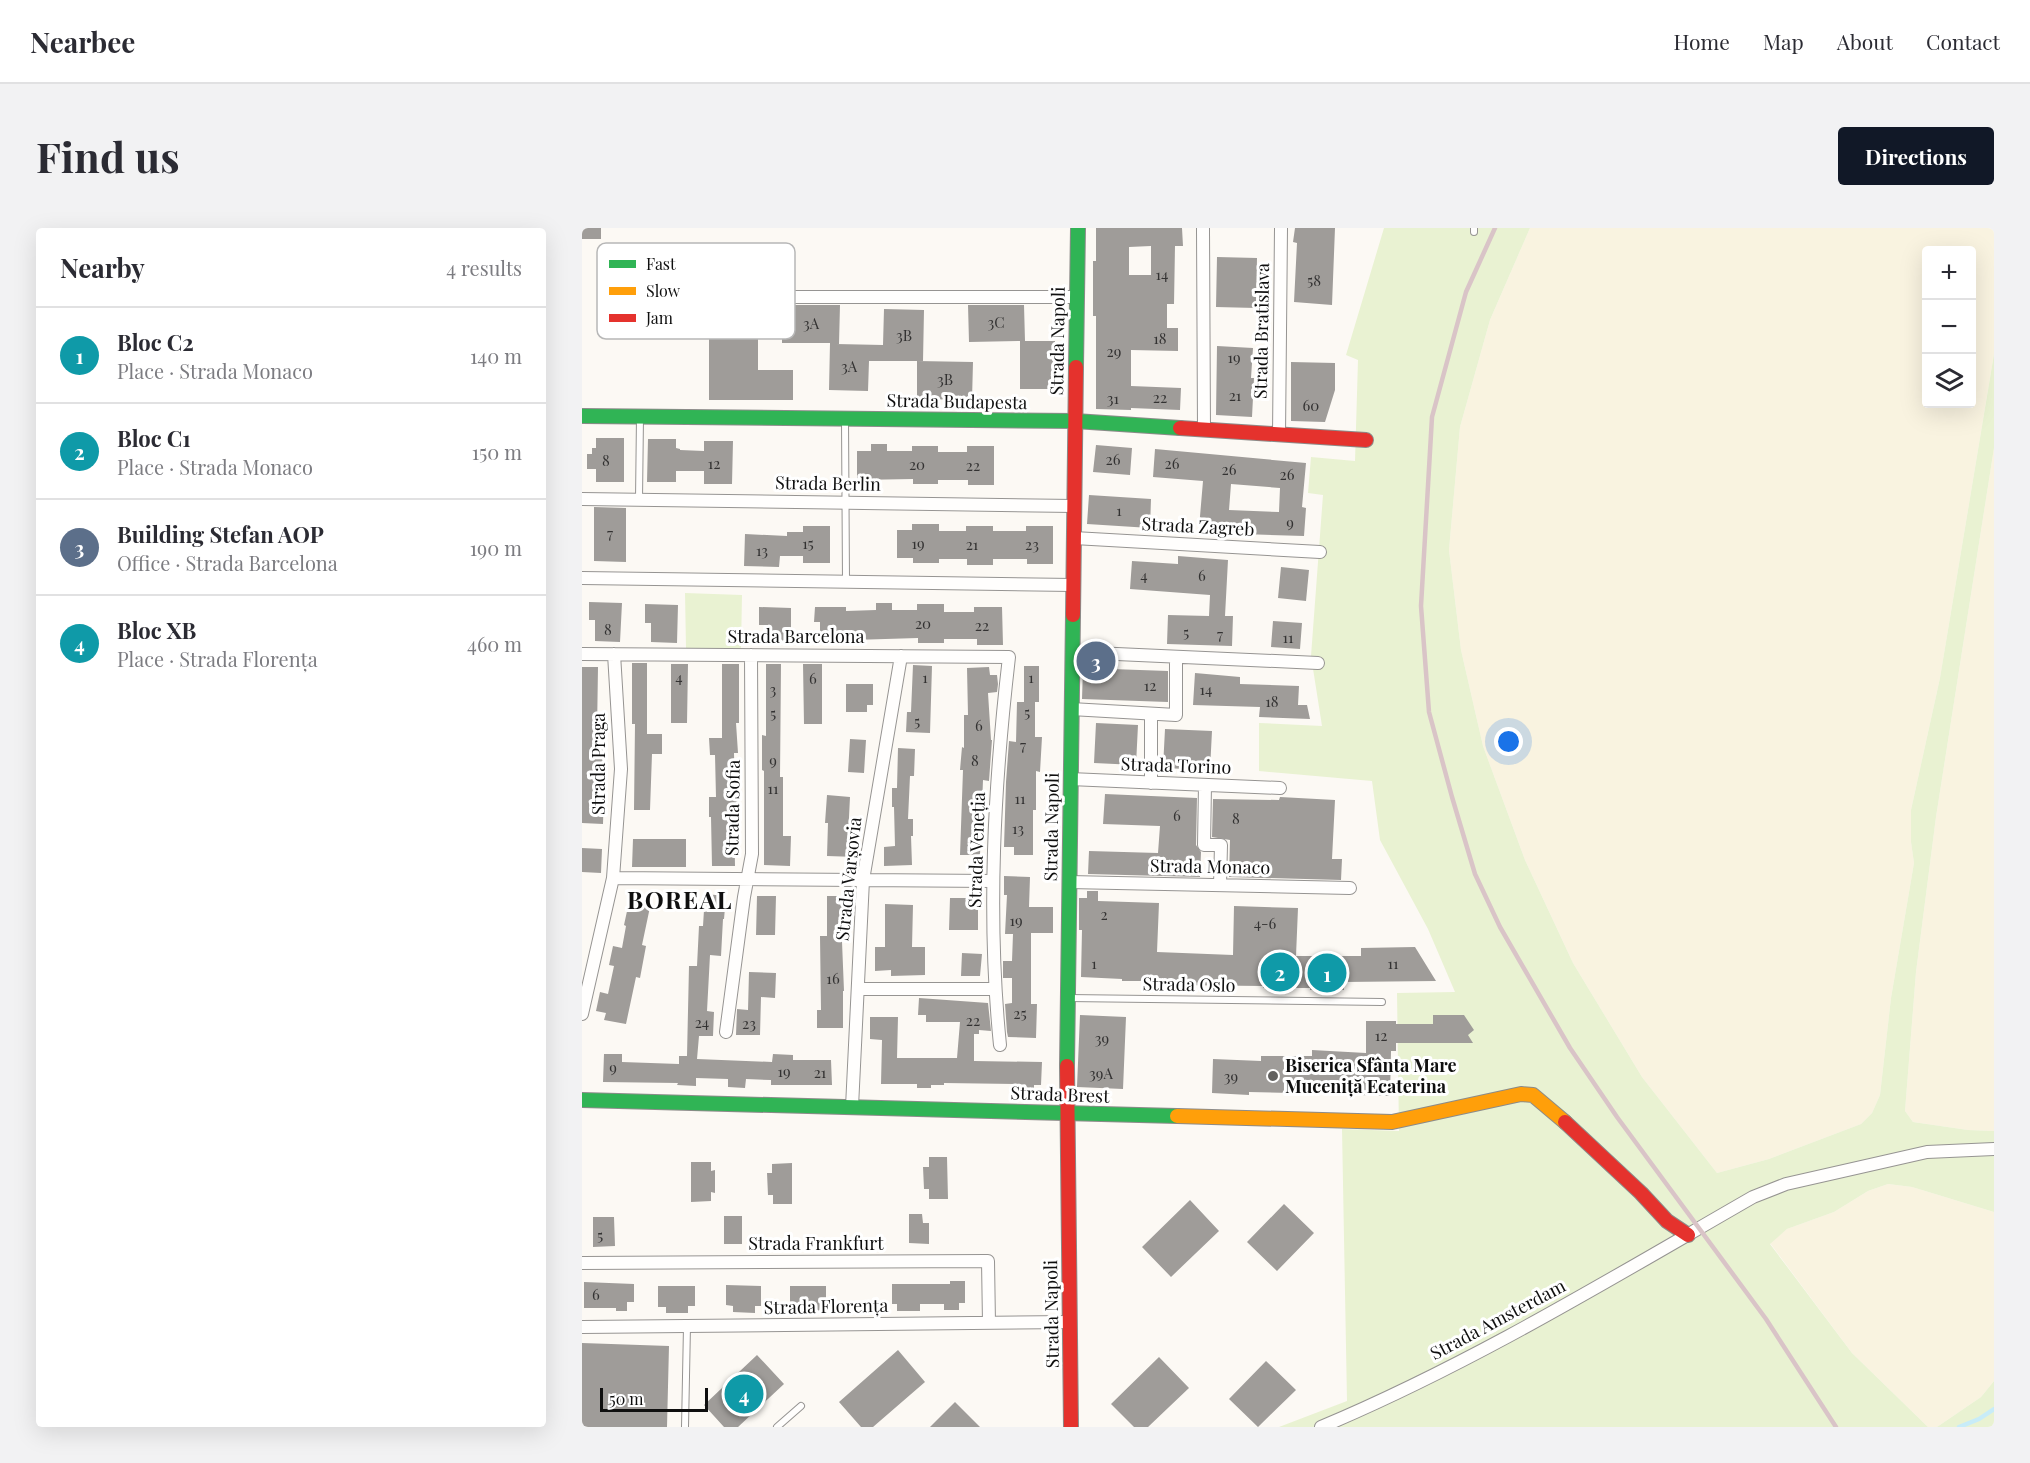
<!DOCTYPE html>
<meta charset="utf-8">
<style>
:root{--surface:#fff;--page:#f2f2f3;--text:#2b2b33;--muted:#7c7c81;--line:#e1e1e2;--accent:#111827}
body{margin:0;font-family:"Playfair Display",serif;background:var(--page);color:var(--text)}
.controls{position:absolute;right:18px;top:18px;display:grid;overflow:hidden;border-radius:6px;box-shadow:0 6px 24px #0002}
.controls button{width:54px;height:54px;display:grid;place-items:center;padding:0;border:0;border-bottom:2px solid var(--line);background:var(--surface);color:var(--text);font:30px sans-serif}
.scale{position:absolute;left:18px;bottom:15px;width:108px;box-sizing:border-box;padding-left:6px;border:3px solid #0f0f0f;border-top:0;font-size:16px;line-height:21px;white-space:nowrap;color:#0f0f0f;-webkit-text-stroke:4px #fff;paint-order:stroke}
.you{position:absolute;left:927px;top:514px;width:21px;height:21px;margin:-15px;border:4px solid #fff;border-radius:50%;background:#1a73e8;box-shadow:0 0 0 9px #1a73e833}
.badge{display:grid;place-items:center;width:39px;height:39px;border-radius:50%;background:var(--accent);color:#fff;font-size:20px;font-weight:700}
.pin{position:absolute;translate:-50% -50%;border:3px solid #fff;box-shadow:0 2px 6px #0006}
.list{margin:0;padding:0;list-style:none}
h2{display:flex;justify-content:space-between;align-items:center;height:78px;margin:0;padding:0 24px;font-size:26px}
h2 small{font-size:20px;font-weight:400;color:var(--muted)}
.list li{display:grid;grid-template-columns:39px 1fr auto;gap:18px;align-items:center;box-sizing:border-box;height:96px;padding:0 24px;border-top:2px solid var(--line)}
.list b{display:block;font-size:22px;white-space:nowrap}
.list p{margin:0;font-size:20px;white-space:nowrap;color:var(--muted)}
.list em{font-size:20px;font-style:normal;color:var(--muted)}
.icon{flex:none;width:33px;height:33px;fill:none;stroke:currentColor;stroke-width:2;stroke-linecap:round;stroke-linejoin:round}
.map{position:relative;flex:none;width:1412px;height:1199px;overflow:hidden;border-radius:6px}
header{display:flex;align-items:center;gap:36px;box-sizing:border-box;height:84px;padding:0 30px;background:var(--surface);border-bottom:2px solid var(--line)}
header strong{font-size:28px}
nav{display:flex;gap:33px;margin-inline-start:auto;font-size:21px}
.intro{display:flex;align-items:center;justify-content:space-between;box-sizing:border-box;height:144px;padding:0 36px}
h1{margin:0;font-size:42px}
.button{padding:15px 27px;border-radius:6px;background:var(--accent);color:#fff;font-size:21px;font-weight:700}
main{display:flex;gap:36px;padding:0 36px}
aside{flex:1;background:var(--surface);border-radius:6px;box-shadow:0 6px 24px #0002}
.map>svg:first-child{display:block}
.farmland{fill:#f9f3e0;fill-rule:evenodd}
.green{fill:#e9f2d2}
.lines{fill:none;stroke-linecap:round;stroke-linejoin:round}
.stream{stroke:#c8ecf8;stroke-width:4.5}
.building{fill:#9f9c99;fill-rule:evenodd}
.lane-casing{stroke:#969492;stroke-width:8}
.street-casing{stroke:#969492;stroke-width:14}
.fast-casing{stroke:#8c8b89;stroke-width:16}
.slow-casing{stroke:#8c8b89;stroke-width:16}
.jam-casing{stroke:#8c8b89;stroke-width:16}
.lane{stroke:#fffefd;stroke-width:6}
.street{stroke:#fffefd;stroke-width:12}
.fast{stroke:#30b455;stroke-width:14}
.slow{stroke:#ff9f0a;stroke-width:14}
.jam{stroke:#e5322d;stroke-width:14}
.rail{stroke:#d9c4c7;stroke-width:4.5}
.poi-dot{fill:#62615f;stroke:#fff;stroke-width:2}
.labels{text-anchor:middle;stroke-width:6;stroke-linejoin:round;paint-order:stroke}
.number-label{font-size:15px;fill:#333232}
.street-label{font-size:18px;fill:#0f0f0f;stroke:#fff}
.poi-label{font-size:18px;font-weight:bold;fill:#0f0f0f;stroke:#fff;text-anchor:start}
.district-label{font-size:24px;font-weight:bold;letter-spacing:1.5px;fill:#0f0f0f;stroke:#fff}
.key{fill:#fff;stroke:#b7b7b7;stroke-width:1.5}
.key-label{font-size:16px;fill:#0f0f0f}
</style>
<header>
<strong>Nearbee</strong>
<nav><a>Home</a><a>Map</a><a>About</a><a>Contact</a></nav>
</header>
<div class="intro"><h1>Find us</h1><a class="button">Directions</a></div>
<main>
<aside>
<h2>Nearby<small>4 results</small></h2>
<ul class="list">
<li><span class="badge" style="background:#0f9aa8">1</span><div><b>Bloc C2</b><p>Place · Strada Monaco</p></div><em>140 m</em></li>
<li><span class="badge" style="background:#0f9aa8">2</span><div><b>Bloc C1</b><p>Place · Strada Monaco</p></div><em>150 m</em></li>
<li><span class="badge" style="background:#5c6f8a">3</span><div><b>Building Stefan AOP</b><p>Office · Strada Barcelona</p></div><em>190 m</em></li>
<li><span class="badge" style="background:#0f9aa8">4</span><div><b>Bloc XB</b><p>Place · Strada Florența</p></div><em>460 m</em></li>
</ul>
</aside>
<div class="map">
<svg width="1412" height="1199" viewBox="0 0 1412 1199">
<rect width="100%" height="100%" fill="#fcf9f4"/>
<path class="farmland" d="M948,0H1412V126L1358,450L1329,582V614L1332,635L1309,770L1298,867L1290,885L1279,896L1187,931L1135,945L1060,849L991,735L943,632L901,518L879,422L867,322L878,199L908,92ZM1344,22H1390V176H1344Z
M1412,220V903L1386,902L1331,894L1323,883L1334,744L1354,589Z
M1306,956L1330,959L1412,984V1153L1399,1169L1355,1199H1346L1270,1125L1188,1015L1205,1001L1252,984L1286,963Z"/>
<path class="green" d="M802,0H948L908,92L878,199L867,322L879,422L901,518L943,632L991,735L1060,849L1135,945L1187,931L1279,896L1290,885L1298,867L1309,770L1332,635L1329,614V582L1358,450L1412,126V220L1354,589L1334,744L1323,883L1331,894L1386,902L1412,903V984L1330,959L1306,956L1286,963L1252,984L1205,1001L1188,1016L1270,1125L1346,1199H697L765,1173L760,901L817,903L815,765L873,764L846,701L798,612L790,553L677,543V495L740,498L729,428L741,267L726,265L729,229L773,233L776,132L764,127Z
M103,365L160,367L159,421L104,420Z
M1412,1153V1199H1355L1399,1169Z"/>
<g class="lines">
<path class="stream" d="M1377,1199L1397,1191L1412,1181"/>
</g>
<path class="building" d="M0,0H19V11H0Z
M514,0H600L601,18H593L592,76H585V100H596V123L549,122V158L599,160L598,182L549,180V182L514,181V88H511V33H514ZM569,18V47H547V19Z
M713,0H753L750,77L712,74L715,15L711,14Z
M635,29L675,30L674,80L634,79Z
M200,77H258L257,116H254L301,117L302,81L342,82L341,133H287L286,163L247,162L248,115H200Z
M386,77H442L443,113H473V161H438V113L387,114Z
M127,96H176V142H211V172H127Z
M635,118L671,120L669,150H672L670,189L634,187Z
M335,133L391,134L390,172L335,171Z
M709,134L753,135V162L743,194L709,193Z
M14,210H42V254H14V241H5V226H10V220H14Z
M66,211H94V220L98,221V222L122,223V213H151L150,256H122V243H94V254H65Z
M289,216H305V223H330V218H356V224H385V218H412V257H386V252H356V256H331V251L275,252V223H289Z
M514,217L550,220L548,247L511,244Z
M573,221L724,235L720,279L724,280L722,308L661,306V303L617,300L621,253L571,249ZM649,256L698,260L697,284L647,282Z
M507,267L569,271L568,300L505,296Z
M12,279L44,280V334L12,333Z
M330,296H357V303H384V298H411V303H444V298H471V336H445V331H411V337H385V331H357V335H331V330H315V302H330Z
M221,298H248V335H221V328H198L197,339L162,338L163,306L205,308V304H221Z
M596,328L646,332L643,388H651L650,418L585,416L586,387L627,388L628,367L548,361L550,333L596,336Z
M699,339L727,342L724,373L696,370Z
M7,374L40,375L38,414L13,413V392H7Z
M294,375H310V382H335V376H362V384H392V379H420L421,417H395V411H362V415H336V410L238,413V394H232L233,379H264V383L294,382Z
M63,376L96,377L95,415L69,414V395H63Z
M177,379L209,380V414H184V397H177Z
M691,393L720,395L718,421L689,419Z
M50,435H65V506H80V526H70L68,582H52L53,496H50Z
M89,436H106L105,495H89Z
M140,436H157V495H154L156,525H152L153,569H156V589H152L153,638H130L129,589H127V569H134L133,527H128L127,510H140Z
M184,436H199L198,549H201V608H209L208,638L182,637V543L180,542V507L184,508Z
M221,436H240V496H222Z
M331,437L350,438L348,505L324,504L325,484H329Z
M442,438H457V474H453V509H460L458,544L454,543V582H451V627H432V619H422L424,554L427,513L434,514L435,474H442Z
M0,439H16L15,504L22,503L23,526L21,596L0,595Z
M407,439L408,447H415L416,456L415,464L406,465L409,512H410L407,553L401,552L398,627H378L381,542H378L380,519L382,520V487H386L385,440Z
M501,440L586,443V474L500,471Z
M613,445L658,449V456L717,458L716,477H725L728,491L677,489L678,479L611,477Z
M264,456H291V477H285V484H264Z
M514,495L556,497L554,537L512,535Z
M583,501L630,503L628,542L581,540Z
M268,511L284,512L282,545L266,544Z
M316,520L333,521L332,548H328L326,591H331V608H329L330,637L302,638V619L313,618L312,579H310V560H315Z
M523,566L615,570L614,617L619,624L618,649L506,646L507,623L576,625L578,598L521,596Z
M245,567L268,569L266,609H275V629L245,628L246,595H243Z
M698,569L753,572L750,631H760L759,652L647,649L648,612L630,609L631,571L697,572Z
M51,611H104V639H50Z
M0,620L20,621L19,645L0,644Z
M422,648L448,649L447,679H471V705H449V776H455L454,810L426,809L425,804L423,776L430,775V750H421V733H430L431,706H423L425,667H422Z
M505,663H516V673L577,675L575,724L651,727L652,678L716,680L714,728H779V720L833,719L854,753L762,754V762H728V760H681V758L586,757V753H540V751L499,749L500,702H497V670H505Z
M123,666L144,668L142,691H141L139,728L128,727L125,783L132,784L131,808H117L115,831L190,834L191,826L211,827V832H249L250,857H189V852L164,851L163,860L146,859V851L114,850V858L95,857L96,855L21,854L22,826H40V834L97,836V828H105L107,738H115L117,698H121Z
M175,668H194L193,707H174Z
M245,668H263V689H259L262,763H261V800H235V782H239L238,708H245Z
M368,670H396V702H367Z
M47,674L68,679L60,717L64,718L58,750L54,749L44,796L22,792L24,785L14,783L18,764L26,766L32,738L27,737L31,718L40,720L44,698L42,697Z
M303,676L331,677L330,719H343V747L309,748V742L293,743V719H303Z
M380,725L400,726L398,748H379Z
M167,744L194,745L193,770L179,769L178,807H154L155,781L166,782Z
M337,770L406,775L409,803L397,802V806H392V833L460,834L459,857H452V866H433V856L362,855V857H349V860H335V856H299L300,812L288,811V789H316L315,830H375L378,794H344V787H336Z
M498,787L544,789L541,861L495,859Z
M851,787H882L892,802L886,807L891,815H814V823H809L808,868L777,867V861L709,857V865L667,864V867L630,865L631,831L679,833V828H730V822L784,825V793H814V796H851Z
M347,929H365L366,971H347V961H342L341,939H347Z
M109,934H129V943L133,942V965L129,964V973L109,974Z
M210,935V976H191V967H186L185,945H190V936Z
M608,972L637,1003L589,1049L560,1019Z
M702,976L732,1005L695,1043L665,1014Z
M327,986H340L341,995H347V1016L327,1015Z
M142,988H160V1016H142Z
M11,989H32L33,1018L11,1019Z
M368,1053H383V1075H377V1082H362V1076H338V1083H315V1076H310V1056H368Z
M2,1054L52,1056V1074H45V1083H34V1080H2Z
M144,1057L179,1058V1078H173V1085L151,1084V1078L144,1077Z
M76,1058H113V1078H106V1085H84V1079H76Z
M208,1058H244V1078H238L237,1085H215V1077H208Z
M0,1115L87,1118L85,1199H0Z
M316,1122L343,1154L291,1199H279L257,1174Z
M175,1127L202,1156L156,1199H142L122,1177Z
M577,1129L607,1160L566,1199H552L529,1176Z
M684,1133L714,1162L676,1199L647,1171Z
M373,1174L398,1199H348Z"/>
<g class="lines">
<g class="lane-casing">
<path id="lane" d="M892,0V4
M263,192L264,353
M57,271L58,189
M486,770L800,774
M103,1199L105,1098
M195,1199L219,1178"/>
</g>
<g class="street-casing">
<path id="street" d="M621,0L622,202
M192,69H495
M697,207L699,0
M0,271L492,278
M492,310L738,324
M0,350L491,357
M490,424L736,435
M0,426L427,429C412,558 405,688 418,817
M489,481L594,487V429
M488,551L698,560
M569,555V486
M623,557L622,617H639L638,657
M31,650L410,653
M487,654L768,660
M276,761H412
M0,786L31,650L39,541L32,426
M144,804L162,669L170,626L169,427
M270,879L281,652L319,428
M0,1035L406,1033L407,1095
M0,1099L488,1094
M739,1199C889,1136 1030,1050 1171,969L1204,956L1345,924L1412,921"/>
</g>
<g class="fast-casing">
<path id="fast" d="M494,139L496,0
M0,188L493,193L598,200
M485,838L491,387
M0,872L595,888"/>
</g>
<g class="slow-casing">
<path id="slow" d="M595,888L810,894L939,866L951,867L983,894"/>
</g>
<g class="jam-casing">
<path id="jam" d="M598,200L784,212
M491,387L494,139
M485,838L489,1199
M983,894L1059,965L1085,993L1106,1007"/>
</g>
<use href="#lane" class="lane"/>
<use href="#street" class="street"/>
<use href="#fast" class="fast"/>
<use href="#slow" class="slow"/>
<use href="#jam" class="jam"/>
<path class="rail" d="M913,0L884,64L850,189L839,378L847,484L870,569L893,646L918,699L988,820L1035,889L1184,1091L1254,1199"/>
</g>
<circle class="poi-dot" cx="691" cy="848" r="6"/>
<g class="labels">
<g class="number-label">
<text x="580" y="52">14</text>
<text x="732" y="58">58</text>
<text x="414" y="100">3C</text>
<text x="229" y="101">3A</text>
<text x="322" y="113">3B</text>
<text x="578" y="116">18</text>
<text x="532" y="129">29</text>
<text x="652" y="135">19</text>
<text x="267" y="144">3A</text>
<text x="363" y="157">3B</text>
<text x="653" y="173">21</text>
<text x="578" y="175">22</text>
<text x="531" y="176">31</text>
<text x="729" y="183">60</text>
<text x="531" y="237">26</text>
<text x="24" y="238">8</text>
<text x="132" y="241">12</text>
<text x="590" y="241">26</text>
<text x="335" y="242">20</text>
<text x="391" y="243">22</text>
<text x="647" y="247">26</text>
<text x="705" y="252">26</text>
<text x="537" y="288">1</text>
<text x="708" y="300">9</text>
<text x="28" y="311">7</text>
<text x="226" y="321">15</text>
<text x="336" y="321">19</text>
<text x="390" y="322">21</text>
<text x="450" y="322">23</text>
<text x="180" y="328">13</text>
<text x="562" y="353">4</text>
<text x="620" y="353">6</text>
<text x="341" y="401">20</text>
<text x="400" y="403">22</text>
<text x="26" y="407">8</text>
<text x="604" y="410">5</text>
<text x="638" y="412">7</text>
<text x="706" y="415">11</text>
<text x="97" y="455">4</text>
<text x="343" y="455">1</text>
<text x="449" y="455">1</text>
<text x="231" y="456">6</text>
<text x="568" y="463">12</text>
<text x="191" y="467">3</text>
<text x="624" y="467">14</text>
<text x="690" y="479">18</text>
<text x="445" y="490">5</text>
<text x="191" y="491">5</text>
<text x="335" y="499">5</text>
<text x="397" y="503">6</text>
<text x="441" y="523">7</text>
<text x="191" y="538">9</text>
<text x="393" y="538">8</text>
<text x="191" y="566">11</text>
<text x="438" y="576">11</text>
<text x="595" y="593">6</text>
<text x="654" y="596">8</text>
<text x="436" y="606">13</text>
<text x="522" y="692">2</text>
<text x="434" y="698">19</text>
<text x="683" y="701">4-6</text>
<text x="512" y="741">1</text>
<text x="811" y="741">11</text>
<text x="251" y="756">16</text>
<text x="438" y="791">25</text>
<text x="391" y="798">22</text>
<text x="120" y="800">24</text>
<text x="167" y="801">23</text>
<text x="799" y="813">12</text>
<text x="520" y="816">39</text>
<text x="31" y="845">9</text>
<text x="202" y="849">19</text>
<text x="238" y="850">21</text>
<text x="519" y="851">39A</text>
<text x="649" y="854">39</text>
<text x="18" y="1013">5</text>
<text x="14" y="1072">6</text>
</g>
<g class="street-label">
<text transform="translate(680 103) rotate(-89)" y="6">Strada Bratislava</text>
<text transform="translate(476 113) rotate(-89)" y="6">Strada Napoli</text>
<text transform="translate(375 174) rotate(1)" y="6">Strada Budapesta</text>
<text transform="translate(246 256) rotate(1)" y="6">Strada Berlin</text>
<text transform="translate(616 299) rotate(3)" y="6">Strada Zagreb</text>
<text x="214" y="415">Strada Barcelona</text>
<text transform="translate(17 536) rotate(-90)" y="6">Strada Praga</text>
<text transform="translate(594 538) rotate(2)" y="6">Strada Torino</text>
<text transform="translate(151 580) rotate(-89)" y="6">Strada Sofia</text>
<text transform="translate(470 599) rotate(-89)" y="6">Strada Napoli</text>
<text transform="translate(395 622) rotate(-88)" y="6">Strada Veneția</text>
<text transform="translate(628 639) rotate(1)" y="6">Strada Monaco</text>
<text transform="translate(267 651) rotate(-84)" y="6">Strada Varșovia</text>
<text transform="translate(607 757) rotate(1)" y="6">Strada Oslo</text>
<text transform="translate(478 867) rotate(2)" y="6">Strada Brest</text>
<text x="234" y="1022">Strada Frankfurt</text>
<text transform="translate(244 1079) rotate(-1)" y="6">Strada Florența</text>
<text transform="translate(470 1086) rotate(-91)" y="6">Strada Napoli</text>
<text transform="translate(916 1092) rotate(-28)" y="6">Strada Amsterdam</text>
</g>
<g class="poi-label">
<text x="703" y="844">Biserica Sfânta Mare<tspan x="703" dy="21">Muceniță Ecaterina</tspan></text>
</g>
<g class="district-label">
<text x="98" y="681">BOREAL</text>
</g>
</g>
<rect x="15" y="15" width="198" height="96" rx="9" class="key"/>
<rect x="27" y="32" width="27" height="8" fill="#30b455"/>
<rect x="27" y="59" width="27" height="8" fill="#ff9f0a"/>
<rect x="27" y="86" width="27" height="8" fill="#e5322d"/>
<g class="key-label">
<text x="64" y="42">Fast</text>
<text x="64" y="69">Slow</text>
<text x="64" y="96">Jam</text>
</g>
</svg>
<div class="controls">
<button>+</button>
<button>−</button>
<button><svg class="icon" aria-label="layers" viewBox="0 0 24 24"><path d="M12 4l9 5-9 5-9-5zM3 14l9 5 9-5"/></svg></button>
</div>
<div class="scale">50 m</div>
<div class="you"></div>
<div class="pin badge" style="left:745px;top:745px;background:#0f9aa8">1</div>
<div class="pin badge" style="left:698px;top:744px;background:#0f9aa8">2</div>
<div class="pin badge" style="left:514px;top:433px;background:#5c6f8a">3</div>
<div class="pin badge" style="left:162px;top:1166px;background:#0f9aa8">4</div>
</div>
</main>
